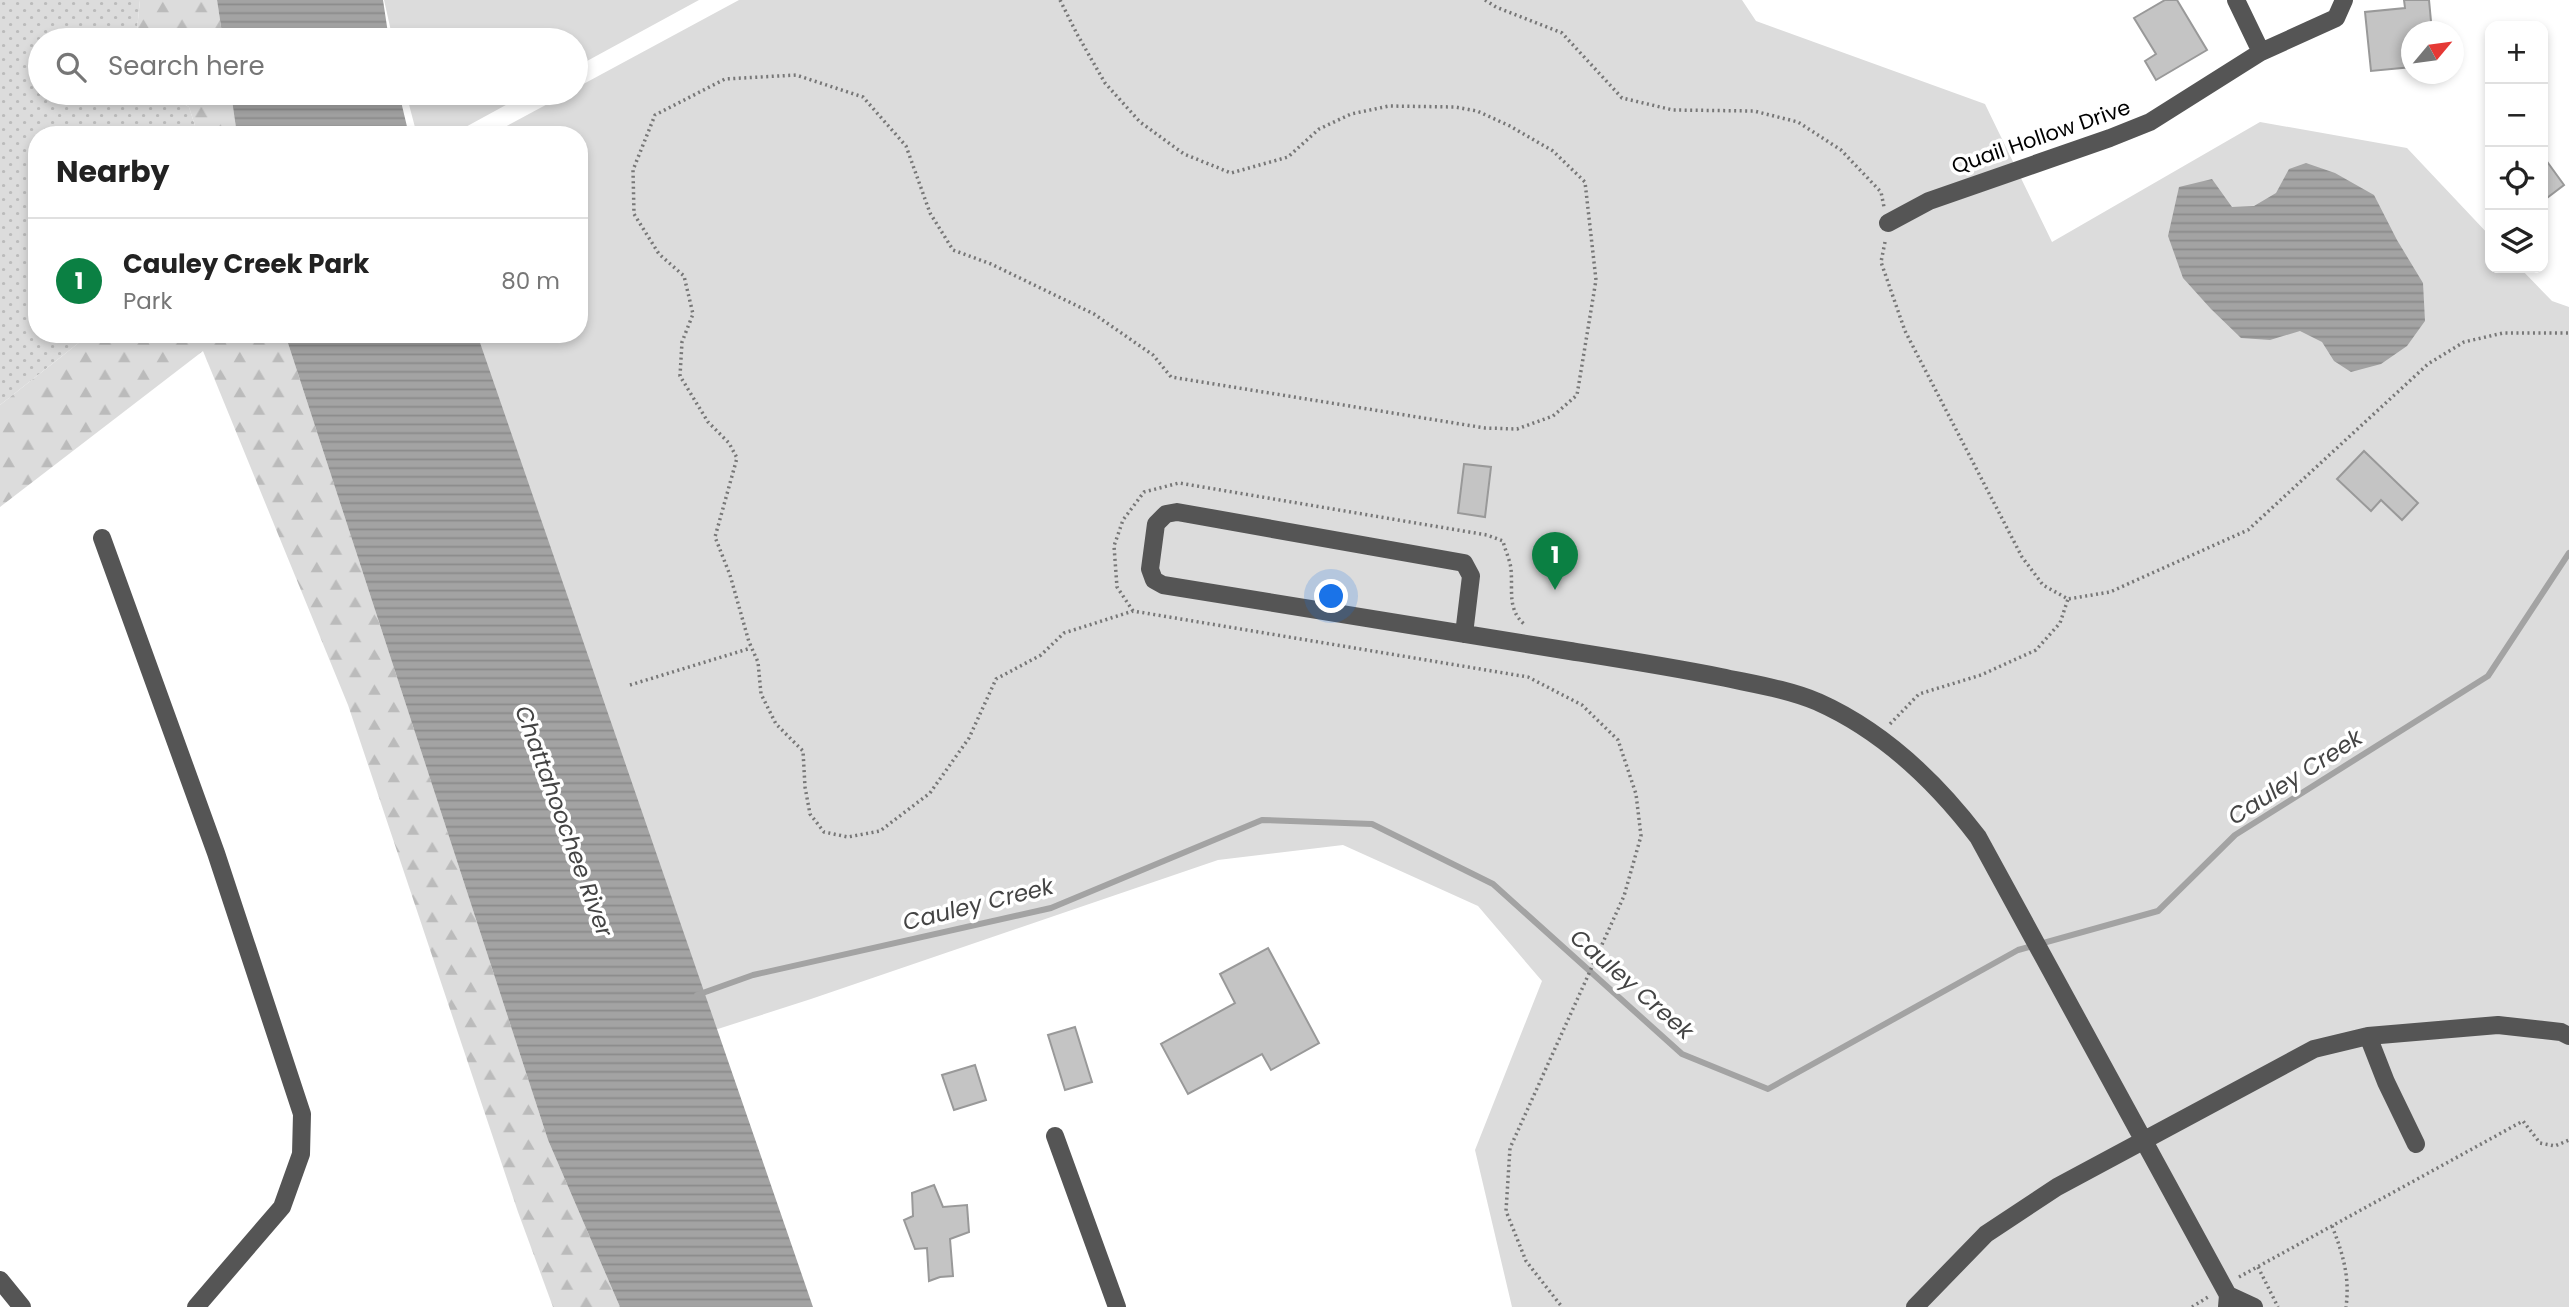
<!DOCTYPE html>
<meta charset="utf-8">
<style>
:root{--surface:#fff;--page:#f2f2f2;--text:#222;--muted:#767676;--line:#e0e0e0;--accent:#0b8043}
body{margin:0;font-family:Poppins,sans-serif;background:var(--page);color:var(--text)}
.controls{position:absolute;right:21px;top:21px;display:grid;overflow:hidden;border-radius:14px;box-shadow:0 4px 10px #0003}
.controls button{width:63px;height:63px;display:grid;place-items:center;padding:0;border:0;border-bottom:2px solid var(--line);background:var(--surface);color:var(--text);font:35px sans-serif}
.compass{position:absolute;left:2401px;top:21px;width:63px;height:63px;border-radius:50%;background:var(--surface);box-shadow:0 4px 10px #0003;rotate:61deg}
.you{position:absolute;left:1332px;top:597px;width:24px;height:24px;margin:-18px;border:5px solid #fff;border-radius:50%;background:#1a73e8;box-shadow:0 0 0 10px #1a73e833}
.badge{display:grid;place-items:center;width:46px;height:46px;border-radius:50%;background:var(--accent);color:#fff;font-size:23px;font-weight:700}
.pin{position:absolute;translate:-50% -58px;filter:drop-shadow(0 2px 4px #0008)}
.pin::after{content:'';position:absolute;top:37px;width:24px;height:21px;background:inherit;clip-path:polygon(0 0,100% 0,50% 100%)}
.list{margin:0;padding:0;list-style:none}
h2{display:flex;justify-content:space-between;align-items:center;height:91px;margin:0;padding:0 28px;font-size:30px}
h2 small{font-size:23px;font-weight:400;color:var(--muted)}
.list li{display:grid;grid-template-columns:46px 1fr auto;gap:21px;align-items:center;box-sizing:border-box;height:126px;padding:0 28px;border-top:2px solid var(--line)}
.list b{display:block;font-size:26px;white-space:nowrap}
.list p{margin:0;font-size:23px;white-space:nowrap;color:var(--muted)}
.list em{font-size:23px;font-style:normal;color:var(--muted)}
.icon{flex:none;width:38px;height:38px;fill:none;stroke:currentColor;stroke-width:2;stroke-linecap:round;stroke-linejoin:round}
.map{position:relative;flex:none;width:2569px;height:1307px;overflow:hidden}
.search{position:absolute;background:var(--surface);box-shadow:0 4px 10px #0003;left:28px;top:28px;width:560px;height:77px;display:flex;align-items:center;gap:18px;box-sizing:border-box;padding:0 24px;border-radius:38px;color:var(--muted);font-size:26px}
.panel{position:absolute;background:var(--surface);box-shadow:0 4px 10px #0003;left:28px;top:126px;width:560px;height:217px;border-radius:28px}
.map>svg:first-child{display:block}
.grass{fill:url(#grass-dots)}
.forest{fill:url(#forest-firs)}
.park{fill:#dcdcdc}
.water{fill:url(#water-rules)}
.lines{fill:none;stroke-linecap:round;stroke-linejoin:round}
.stream{stroke:#a3a3a3;stroke-width:6}
.building{fill:#c4c4c4;stroke:#999;stroke-width:2}
.path{stroke:#777;stroke-width:3.5;stroke-dasharray:2 3.5;stroke-linecap:butt}
.minor{stroke:#555;stroke-width:18}
.labels{text-anchor:middle;stroke-width:7;stroke-linejoin:round;paint-order:stroke}
.street-label{font-size:21px;fill:#000;stroke:#fff}
.water-label{font-size:23px;font-style:italic;fill:#444;stroke:#fff}
</style>
<div class="map">
<svg width="2569" height="1307" viewBox="0 0 2569 1307">
<defs>
<pattern id="grass-dots" width="8" height="8" patternUnits="userSpaceOnUse" patternTransform="scale(1.75)"><rect width="8" height="8" fill="#dcdcdc"/><path d="M2 2h.1M6 6h.1" fill="none" stroke="#bbb" stroke-width="1.8" stroke-linecap="round"/></pattern>
<pattern id="forest-firs" width="22" height="20" patternUnits="userSpaceOnUse" patternTransform="scale(1.75)"><rect width="22" height="20" fill="#dcdcdc"/><path d="M5 1l3.5 6h-7zM16 11l3.5 6h-7z" fill="#bbb"/></pattern>
<pattern id="water-rules" width="6" height="5" patternUnits="userSpaceOnUse" patternTransform="scale(1.75)"><rect width="6" height="5" fill="#a3a3a3"/><path d="M0 2.5h6" fill="none" stroke="#8b8b8b"/></pattern>
</defs>
<rect width="100%" height="100%" fill="#fff"/>
<path class="grass" d="M0,0H140L136,40H40V93H165L189,107L198,135H37V334H90L0,405Z"/>
<path class="forest" d="M140,0H217L223,40H136Z
M165,93H231L237,135H198L189,107Z
M90,334H285L548,1140L620,1307H553L518,1212L348,705L203,351L0,507V405Z"/>
<path class="park" d="M384,0H699L576,67V40H393Z
M739,0H1742L1756,21L1985,104L2052,242L2260,122L2407,148L2490,236V268H2520L2552,301L2569,307V1307H1512L1475,1150L1542,981L1478,906L1343,845L1218,860L811,999L693,1037L455,334H579V135H490L568,93H576V88Z
M406,93H528L451,135H417Z"/>
<path class="water" d="M217,0H383L389,40H223Z
M231,93H399L409,135H237Z
M2306,163L2335,173L2374,195L2397,240L2423,283L2425,321L2407,346L2381,364L2351,372L2334,361L2322,342L2300,331L2270,340L2241,338L2211,309L2183,278L2168,236L2179,187L2212,179L2232,207L2254,206L2276,193L2289,169Z
M285,334H477L813,1307H620L548,1140Z"/>
<g class="lines">
<path class="stream" d="M697,995L753,975L1051,908L1262,820L1372,824L1493,884L1682,1054L1768,1089L2018,950L2158,911L2235,835L2488,676L2569,553"/>
</g>
<path class="building" d="M2165,0H2177L2207,50L2156,80L2145,61L2156,54L2134,18Z
M2404,0H2429L2432,32H2412V67L2371,71L2365,12L2405,8Z
M2543,156L2564,185L2543,201Z
M2364,451L2418,503L2402,520L2381,500L2371,511L2337,479Z
M1464,464L1491,467L1485,517L1458,513Z
M1268,948L1319,1043L1271,1070L1262,1054L1188,1094L1161,1044L1235,1003L1220,974Z
M1075,1027L1092,1082L1065,1090L1048,1035Z
M975,1065L986,1100L954,1110L942,1075Z
M934,1185L943,1207L967,1205L969,1232L950,1239L953,1276L940,1277L929,1281L927,1248L915,1249L904,1220L913,1216L912,1193Z"/>
<g class="lines">
<path class="path" d="M1060,0L1077,34L1105,83L1140,122L1184,154L1231,173L1288,157L1319,129L1351,114L1389,106L1455,107L1477,111L1510,126L1553,151L1585,182L1596,280L1577,395L1553,416L1517,429L1485,428L1171,377L1153,355L1094,314L991,264L953,250L930,213L906,146L863,97L796,75L725,79L655,115L633,170L634,214L659,254L684,276L693,314L682,342L680,376L708,422L729,443L737,458L715,537L730,575L749,642L758,662L761,694L776,724L803,751L805,787L810,814L824,832L848,837L880,831L930,793L969,738L996,679L1041,655L1064,633L1133,611L1528,677L1582,705L1618,740L1636,794L1641,836L1624,896L1510,1148L1506,1211L1526,1261L1562,1307
M1485,0L1496,7L1562,33L1622,98L1673,110L1754,111L1798,122L1841,150L1881,192L1884,207
M1885,242L1881,262L1905,331L2022,557L2043,585L2068,599L2110,592L2248,530L2428,364L2464,342L2503,333H2569
M1133,611L1117,587L1114,546L1123,520L1144,492L1179,483L1487,535L1503,541C1505,550 1510,560 1511,569C1513,590 1507,609 1524,624
M630,685L751,648
M1890,724L1919,694L1981,675L2036,650L2060,623L2068,599
M2332,1226C2343,1254 2350,1277 2346,1307
M2258,1267L2278,1307
M2239,1277L2523,1121L2540,1143L2555,1146L2569,1140
M2192,1307L2208,1297"/>
<path class="minor" d="M2236,0L2261,52
M1888,223L1929,201L2110,138L2150,122L2261,52L2336,18L2344,0
M102,538L216,853L302,1114L301,1154L282,1207L196,1307
M1464,634L1471,576L1464,563L1177,512L1166,514L1156,524L1150,569L1154,580L1163,585C1298,607 1434,629 1570,651C1620,659 1671,667 1721,677C1753,684 1787,689 1818,702C1883,731 1936,782 1978,837L2228,1295L2227,1307
M2368,1036L2386,1082L2416,1144
M1055,1136L1117,1307
M0,1280L22,1307
M2228,1295L2254,1307
M1915,1307L1986,1234L2057,1187L2314,1049L2368,1036L2498,1025L2561,1032L2569,1036"/>
</g>
<g class="labels">
<g class="street-label">
<text transform="translate(2041 137) rotate(-19)" y="7">Quail Hollow Drive</text>
</g>
<g class="water-label">
<text transform="translate(2295 777) rotate(-33)" y="8">Cauley Creek</text>
<text transform="translate(564 821) rotate(70)" y="8">Chattahoochee River</text>
<text transform="translate(978 904) rotate(-14)" y="8">Cauley Creek</text>
<text transform="translate(1632 984) rotate(41)" y="8">Cauley Creek</text>
</g>
</g>
</svg>
<div class="controls">
<button>+</button>
<button>−</button>
<button><svg class="icon" aria-label="locate" viewBox="0 0 24 24"><circle cx="12" cy="12" r="6"/><path d="M12 2v4M12 18v4M2 12h4M18 12h4"/></svg></button>
<button><svg class="icon" aria-label="layers" viewBox="0 0 24 24"><path d="M12 4l9 5-9 5-9-5zM3 14l9 5 9-5"/></svg></button>
</div>
<svg class="compass" viewBox="-18 -18 36 36"><path d="M0-13l5 13h-10z" fill="#e53935"/><path d="M0 13l5-13h-10z" fill="#767676"/></svg>
<div class="you"></div>
<div class="pin badge" style="left:1555px;top:590px">1</div>
<div class="search"><svg class="icon" aria-label="search" viewBox="0 0 24 24"><circle cx="10" cy="10" r="6"/><path d="M15 15l6 6"/></svg>Search here</div>
<section class="panel">
<h2>Nearby<small></small></h2>
<ul class="list">
<li><span class="badge">1</span><div><b>Cauley Creek Park</b><p>Park</p></div><em>80 m</em></li>
</ul>
</section>
</div>
